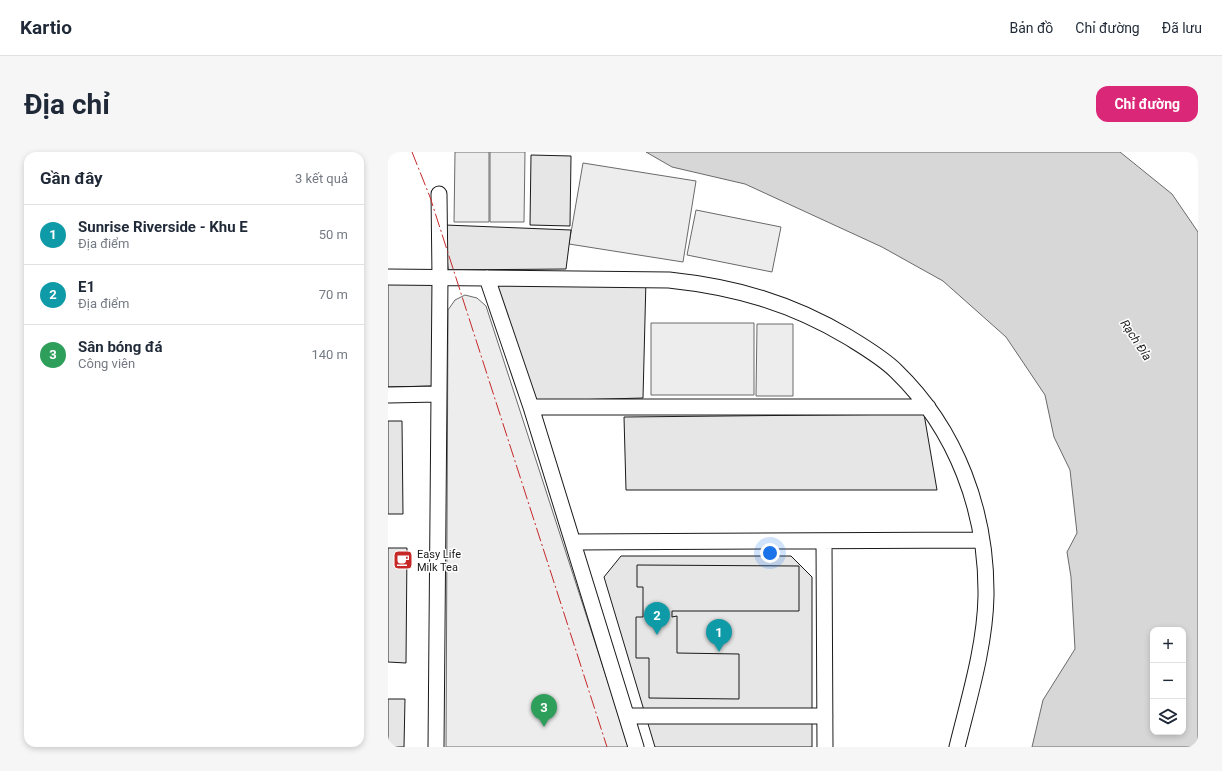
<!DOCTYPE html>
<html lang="vi">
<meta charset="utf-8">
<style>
:root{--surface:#fff;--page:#f6f6f7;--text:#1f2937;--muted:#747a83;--line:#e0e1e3;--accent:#db2777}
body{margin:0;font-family:Roboto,sans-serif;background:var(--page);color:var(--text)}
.controls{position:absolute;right:12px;bottom:12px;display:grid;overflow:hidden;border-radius:8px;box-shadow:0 2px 6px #0003}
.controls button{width:36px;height:36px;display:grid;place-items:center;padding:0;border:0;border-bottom:1px solid var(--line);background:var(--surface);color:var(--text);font:20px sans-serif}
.you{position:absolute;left:382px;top:401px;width:14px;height:14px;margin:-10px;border:3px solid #fff;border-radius:50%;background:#1a73e8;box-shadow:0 0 0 6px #1a73e833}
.badge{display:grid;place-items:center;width:26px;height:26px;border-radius:50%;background:var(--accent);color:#fff;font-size:13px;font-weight:700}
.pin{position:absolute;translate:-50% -33px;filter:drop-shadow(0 1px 2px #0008)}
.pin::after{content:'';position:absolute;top:21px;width:14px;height:12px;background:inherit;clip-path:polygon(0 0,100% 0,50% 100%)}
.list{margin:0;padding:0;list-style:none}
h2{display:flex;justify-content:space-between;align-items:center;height:52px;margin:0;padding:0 16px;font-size:17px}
h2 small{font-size:13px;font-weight:400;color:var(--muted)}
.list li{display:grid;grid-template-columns:26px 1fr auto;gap:12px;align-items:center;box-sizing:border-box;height:60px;padding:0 16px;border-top:1px solid var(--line)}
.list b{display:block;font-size:15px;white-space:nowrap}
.list p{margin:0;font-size:13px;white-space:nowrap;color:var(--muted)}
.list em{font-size:13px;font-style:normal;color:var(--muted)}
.icon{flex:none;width:22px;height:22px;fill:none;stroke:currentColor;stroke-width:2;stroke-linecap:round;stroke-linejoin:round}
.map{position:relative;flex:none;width:810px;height:595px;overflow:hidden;border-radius:12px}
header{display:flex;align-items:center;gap:24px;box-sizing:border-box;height:56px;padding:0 20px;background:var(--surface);border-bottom:1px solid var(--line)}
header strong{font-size:19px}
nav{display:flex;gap:22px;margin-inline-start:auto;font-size:14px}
.intro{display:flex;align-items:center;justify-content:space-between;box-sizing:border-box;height:96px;padding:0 24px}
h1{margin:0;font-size:28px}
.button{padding:10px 18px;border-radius:12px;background:var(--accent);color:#fff;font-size:14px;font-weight:700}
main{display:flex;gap:24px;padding:0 24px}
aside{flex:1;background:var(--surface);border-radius:12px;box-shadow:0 2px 6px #0003}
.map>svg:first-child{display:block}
.built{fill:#ededed;stroke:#6a6a6a}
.water{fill:#d7d7d7;stroke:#6a6a6a;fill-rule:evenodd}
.building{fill:#e6e6e6;stroke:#1a1a1a}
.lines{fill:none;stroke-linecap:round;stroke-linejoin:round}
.minor-casing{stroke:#1a1a1a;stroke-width:17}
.minor{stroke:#fff;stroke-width:15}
.power{stroke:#c62828;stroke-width:1;stroke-dasharray:14 3 2 3;stroke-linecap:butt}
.labels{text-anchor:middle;stroke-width:3;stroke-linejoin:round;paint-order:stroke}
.poi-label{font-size:11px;fill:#1a1a1a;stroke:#fff;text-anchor:start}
.water-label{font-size:12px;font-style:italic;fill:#1a1a1a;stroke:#fff}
</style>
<header>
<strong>Kartio</strong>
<nav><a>Bản đồ</a><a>Chỉ đường</a><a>Đã lưu</a></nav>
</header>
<div class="intro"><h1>Địa chỉ</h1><a class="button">Chỉ đường</a></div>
<main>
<aside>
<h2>Gần đây<small>3 kết quả</small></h2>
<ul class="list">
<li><span class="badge" style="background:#0f9aa8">1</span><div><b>Sunrise Riverside - Khu E</b><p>Địa điểm</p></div><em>50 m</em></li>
<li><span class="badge" style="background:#0f9aa8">2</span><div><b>E1</b><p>Địa điểm</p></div><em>70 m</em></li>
<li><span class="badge" style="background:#2e9e5b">3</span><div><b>Sân bóng đá</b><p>Công viên</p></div><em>140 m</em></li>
</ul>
</aside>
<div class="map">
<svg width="810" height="595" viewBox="0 0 810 595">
<rect width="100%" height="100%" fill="#fff"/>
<path class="built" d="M67,0H101V70H66Z
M102,0H137L136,70H102Z
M195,11L308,29L295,110L181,92Z
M308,58L393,75L384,120L299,103Z
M77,143L89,146L98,154L241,595H58L60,158L67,148Z
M263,171H366V243H263Z
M369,172H405V244H368Z"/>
<path class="water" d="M258,0H732L784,42L810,80V595H644L655,548L687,497L683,425L679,400L689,381L682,318L666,285L657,243L618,185L555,129L494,95L357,32L284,15ZM765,478H795V580H765Z"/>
<path class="building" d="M143,3L183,4L182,74L142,73Z
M57,73L183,78L178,117L60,118Z
M52,125L44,234L0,235V126Z
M106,126L258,127L255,246L147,249Z
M536,262L549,338H238L236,265Z
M0,269H14L15,362H0Z
M0,396H19L18,511L0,510Z
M233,404H403L424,425V595H267L216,425Z
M249,413L411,414V459H284V465L289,464V501L351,502V547L261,546V506H248V465H255V435H249Z
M0,547H17L16,595H0Z"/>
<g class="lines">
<g class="minor-casing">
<path id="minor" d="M0,125L281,128C347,135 403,151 460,185C476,195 495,206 508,219C569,278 599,360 598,444C597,495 581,546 569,595
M99,126L143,255L248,595
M0,243L51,242
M143,255H540
M185,390L594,388
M436,390L437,595
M239,564H437
M48,595L52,125L51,42"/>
</g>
<use href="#minor" class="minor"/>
<path class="power" d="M24,0L42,45L219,595"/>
</g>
<defs>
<g id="cafe-square" transform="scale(1)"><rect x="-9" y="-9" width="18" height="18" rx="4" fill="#c62828" stroke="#fff"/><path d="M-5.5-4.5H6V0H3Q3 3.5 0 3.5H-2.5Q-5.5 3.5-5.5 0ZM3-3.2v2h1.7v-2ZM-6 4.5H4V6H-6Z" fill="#fff"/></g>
</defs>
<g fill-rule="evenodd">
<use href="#cafe-square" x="15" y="408"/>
</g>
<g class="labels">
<g class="poi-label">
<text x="29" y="406">Easy Life<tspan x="29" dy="13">Milk Tea</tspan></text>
</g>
<g class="water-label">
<text transform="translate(748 188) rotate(57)" y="4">Rạch Đỉa</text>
</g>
</g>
</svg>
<div class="controls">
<button>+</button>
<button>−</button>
<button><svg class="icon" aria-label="layers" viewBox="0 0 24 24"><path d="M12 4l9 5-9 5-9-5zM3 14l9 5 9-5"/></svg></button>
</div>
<div class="you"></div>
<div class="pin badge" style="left:331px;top:500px;background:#0f9aa8">1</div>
<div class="pin badge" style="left:269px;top:483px;background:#0f9aa8">2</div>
<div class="pin badge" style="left:156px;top:575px;background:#2e9e5b">3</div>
</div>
</main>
